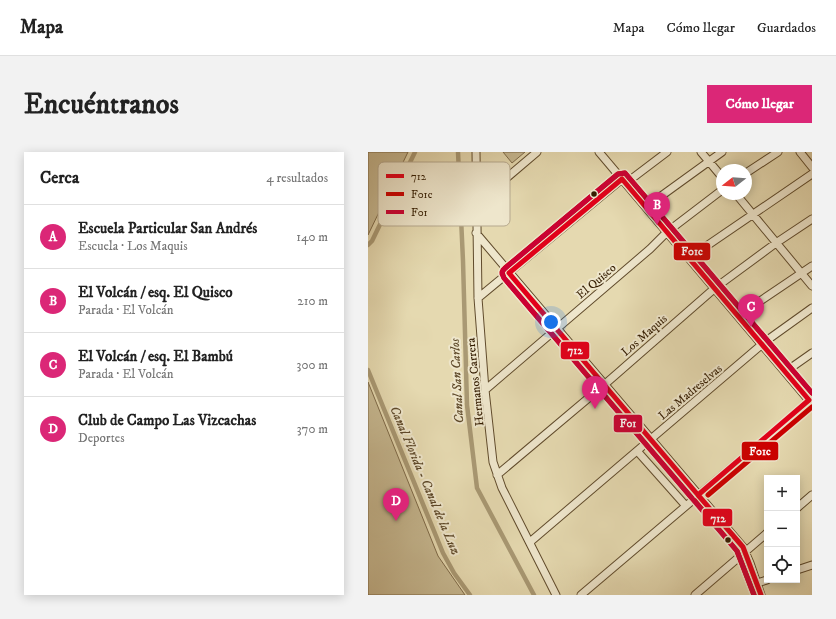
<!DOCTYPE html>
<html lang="es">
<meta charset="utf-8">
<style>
:root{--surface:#fff;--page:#f2f2f2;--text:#222;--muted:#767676;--line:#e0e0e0;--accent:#db2777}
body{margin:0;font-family:"IM FELL DW Pica",serif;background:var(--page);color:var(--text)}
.controls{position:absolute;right:12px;bottom:12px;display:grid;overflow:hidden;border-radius:0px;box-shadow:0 2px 10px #0003}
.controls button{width:36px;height:36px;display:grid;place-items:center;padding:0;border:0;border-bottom:1px solid var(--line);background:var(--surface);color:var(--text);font:20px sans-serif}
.compass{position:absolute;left:348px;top:12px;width:36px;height:36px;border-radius:50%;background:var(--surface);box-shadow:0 2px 10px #0003;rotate:253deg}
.you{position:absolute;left:183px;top:170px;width:14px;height:14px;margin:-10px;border:3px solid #fff;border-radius:50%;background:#1a73e8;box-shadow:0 0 0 6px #1a73e833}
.badge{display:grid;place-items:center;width:26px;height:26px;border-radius:50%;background:var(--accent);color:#fff;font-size:13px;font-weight:700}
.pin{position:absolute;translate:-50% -33px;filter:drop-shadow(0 1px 2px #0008)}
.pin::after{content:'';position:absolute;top:21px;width:14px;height:12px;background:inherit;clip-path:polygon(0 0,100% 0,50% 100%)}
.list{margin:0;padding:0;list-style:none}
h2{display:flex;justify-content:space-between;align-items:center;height:52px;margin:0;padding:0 16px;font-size:17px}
h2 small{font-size:13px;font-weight:400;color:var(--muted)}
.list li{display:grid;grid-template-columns:26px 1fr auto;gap:12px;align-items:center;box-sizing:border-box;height:64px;padding:0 16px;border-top:1px solid var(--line)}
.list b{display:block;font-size:15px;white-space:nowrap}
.list p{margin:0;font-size:13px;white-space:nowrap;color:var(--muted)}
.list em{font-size:13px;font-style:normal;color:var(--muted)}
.icon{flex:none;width:22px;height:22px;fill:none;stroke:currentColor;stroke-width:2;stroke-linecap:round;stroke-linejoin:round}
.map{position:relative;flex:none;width:444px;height:443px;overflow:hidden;border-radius:0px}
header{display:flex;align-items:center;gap:24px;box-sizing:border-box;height:56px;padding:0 20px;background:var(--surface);border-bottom:1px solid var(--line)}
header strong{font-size:19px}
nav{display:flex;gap:22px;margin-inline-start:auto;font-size:14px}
.intro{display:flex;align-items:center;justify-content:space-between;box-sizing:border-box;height:96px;padding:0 24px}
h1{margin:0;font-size:28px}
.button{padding:10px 18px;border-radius:0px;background:var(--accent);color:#fff;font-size:14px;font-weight:700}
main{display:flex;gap:24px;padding:0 24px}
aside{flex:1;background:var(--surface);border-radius:0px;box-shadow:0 2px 10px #0003}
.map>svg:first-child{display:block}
.green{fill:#c7b992;stroke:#7e6a49}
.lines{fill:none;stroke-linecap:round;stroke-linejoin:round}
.canal{stroke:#a99974;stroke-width:4.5}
.minor-casing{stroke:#604b2c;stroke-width:9}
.minor{stroke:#eee6cc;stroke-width:7}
.bus-1-casing{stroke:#eee6cc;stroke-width:8}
.bus-2-casing{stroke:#eee6cc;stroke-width:8}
.bus-3-casing{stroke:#eee6cc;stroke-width:8}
.bus-1{stroke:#e2001a;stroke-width:5}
.bus-2{stroke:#c00;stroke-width:5}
.bus-3{stroke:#c03;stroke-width:5}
.bus-dot{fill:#341c00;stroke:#eee6cc;stroke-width:1.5}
.labels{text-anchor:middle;stroke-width:4;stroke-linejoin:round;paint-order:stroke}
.street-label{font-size:12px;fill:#341c00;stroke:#eee6cc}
.water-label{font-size:13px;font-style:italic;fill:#5d4829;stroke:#eee6cc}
.key{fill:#eee6cc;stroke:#b6a98f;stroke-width:1}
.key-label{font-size:11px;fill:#341c00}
.line-badge{stroke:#eee6cc;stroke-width:1.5}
.badge-label{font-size:11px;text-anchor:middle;font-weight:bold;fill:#fff}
</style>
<header>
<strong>Mapa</strong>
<nav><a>Mapa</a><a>Cómo llegar</a><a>Guardados</a></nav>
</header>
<div class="intro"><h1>Encuéntranos</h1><a class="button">Cómo llegar</a></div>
<main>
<aside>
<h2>Cerca<small>4 resultados</small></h2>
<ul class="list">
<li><span class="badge">A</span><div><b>Escuela Particular San Andrés</b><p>Escuela · Los Maquis</p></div><em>140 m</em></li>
<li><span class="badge">B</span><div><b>El Volcán / esq. El Quisco</b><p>Parada · El Volcán</p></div><em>210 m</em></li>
<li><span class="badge">C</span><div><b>El Volcán / esq. El Bambú</b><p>Parada · El Volcán</p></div><em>300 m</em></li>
<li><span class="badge">D</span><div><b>Club de Campo Las Vizcachas</b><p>Deportes</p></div><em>370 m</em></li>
</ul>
</aside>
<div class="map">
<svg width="444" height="443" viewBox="0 0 444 443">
<rect width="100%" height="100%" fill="#e5d9b0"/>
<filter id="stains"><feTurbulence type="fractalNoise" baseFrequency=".005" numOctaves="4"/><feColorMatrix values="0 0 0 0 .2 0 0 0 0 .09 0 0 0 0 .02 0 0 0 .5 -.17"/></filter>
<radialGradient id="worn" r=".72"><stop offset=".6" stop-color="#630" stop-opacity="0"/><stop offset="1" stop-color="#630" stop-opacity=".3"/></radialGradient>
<path class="green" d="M0,0H40L0,83Z
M135,0H157L144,11Z
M0,230L70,404L97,443H0Z"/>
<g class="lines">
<path class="canal" d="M90,0L95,109L99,253L109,336L166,443
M0,93L4,89L47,0
M0,218L75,401L86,421L102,443"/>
<g class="minor-casing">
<path id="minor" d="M108,0L110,146L117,238L125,310L134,336L188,443
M231,0L444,252
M333,0L354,25
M432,0L444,15
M378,21L410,0
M258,31L299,0
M368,42L444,134
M108,52L169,0
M278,55L354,0
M108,81L375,395L382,411L393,443
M321,106L444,22
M110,146L254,27
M370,164L444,114
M417,220L444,201
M117,238L282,97L299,80L354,38
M270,300L318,354
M129,323L236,233L347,136L408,91L444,67
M429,356L444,343
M162,390L398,189L444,156
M429,418L444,413
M389,431L399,428
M213,443L437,253L444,246
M327,443L399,381"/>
</g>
<use href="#minor" class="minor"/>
<g class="bus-1-casing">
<path id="bus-1" d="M254,27L441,248L330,343L141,121Z
M330,343L375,395L393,443"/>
</g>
<g class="bus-2-casing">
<path id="bus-2" d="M340,343L444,255
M323,345L136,126L134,120L137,116L250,22L257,21L444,241
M327,349L369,399L386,443"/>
</g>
<g class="bus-3-casing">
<path id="bus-3" d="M386,443L369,399L136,126L134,122L135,118L250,22L257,21L444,241"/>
</g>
<use href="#bus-1" class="bus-1"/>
<use href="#bus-2" class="bus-2"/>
<use href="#bus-3" class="bus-3"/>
</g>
<g class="bus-dot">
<circle cx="226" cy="42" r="3.5"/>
<circle cx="360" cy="388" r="3.5"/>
</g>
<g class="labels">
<g class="street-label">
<text transform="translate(228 129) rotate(-40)" y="4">El Quisco</text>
<text transform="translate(276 183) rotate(-41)" y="4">Los Maquis</text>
<text transform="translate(107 230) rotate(-96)" y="4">Hermanos Carrera</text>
<text transform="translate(322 240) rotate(-40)" y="4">Las Madreselvas</text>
</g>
<g class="water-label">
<text transform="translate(88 229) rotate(-93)" y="5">Canal San Carlos</text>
<text transform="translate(58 328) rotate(67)" y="5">Canal Florida - Canal de la Luz</text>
</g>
</g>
<rect x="10" y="10" width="132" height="64" rx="6" class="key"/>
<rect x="18" y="22" width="18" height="4" fill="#e2001a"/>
<rect x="18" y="40" width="18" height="4" fill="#c00"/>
<rect x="18" y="58" width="18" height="4" fill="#c03"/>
<g class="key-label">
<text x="43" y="28">712</text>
<text x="43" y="46">F01c</text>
<text x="43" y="64">F01</text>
</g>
<g class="line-badge">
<rect x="305" y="90" width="38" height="19" rx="4" fill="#c00"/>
<rect x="192" y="189" width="30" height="19" rx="4" fill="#e2001a"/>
<rect x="245" y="262" width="30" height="19" rx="4" fill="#c03"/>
<rect x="373" y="289" width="38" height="20" rx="4" fill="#c00"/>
<rect x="334" y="356" width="31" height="19" rx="4" fill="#e2001a"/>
</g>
<g class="badge-label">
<text x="324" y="103">F01c</text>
<text x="207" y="202">712</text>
<text x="260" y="275">F01</text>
<text x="392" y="303">F01c</text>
<text x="350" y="370">712</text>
</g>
<rect width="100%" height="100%" filter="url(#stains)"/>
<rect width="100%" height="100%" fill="url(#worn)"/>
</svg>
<div class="controls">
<button>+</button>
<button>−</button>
<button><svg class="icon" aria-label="locate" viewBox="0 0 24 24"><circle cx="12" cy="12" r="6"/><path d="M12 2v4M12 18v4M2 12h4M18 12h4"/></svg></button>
</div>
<svg class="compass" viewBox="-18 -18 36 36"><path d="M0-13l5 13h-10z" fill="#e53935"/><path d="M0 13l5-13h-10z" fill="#767676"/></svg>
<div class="you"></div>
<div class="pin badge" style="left:227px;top:257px">A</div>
<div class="pin badge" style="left:289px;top:73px">B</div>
<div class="pin badge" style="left:383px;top:175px">C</div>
<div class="pin badge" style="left:28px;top:369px">D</div>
</div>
</main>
